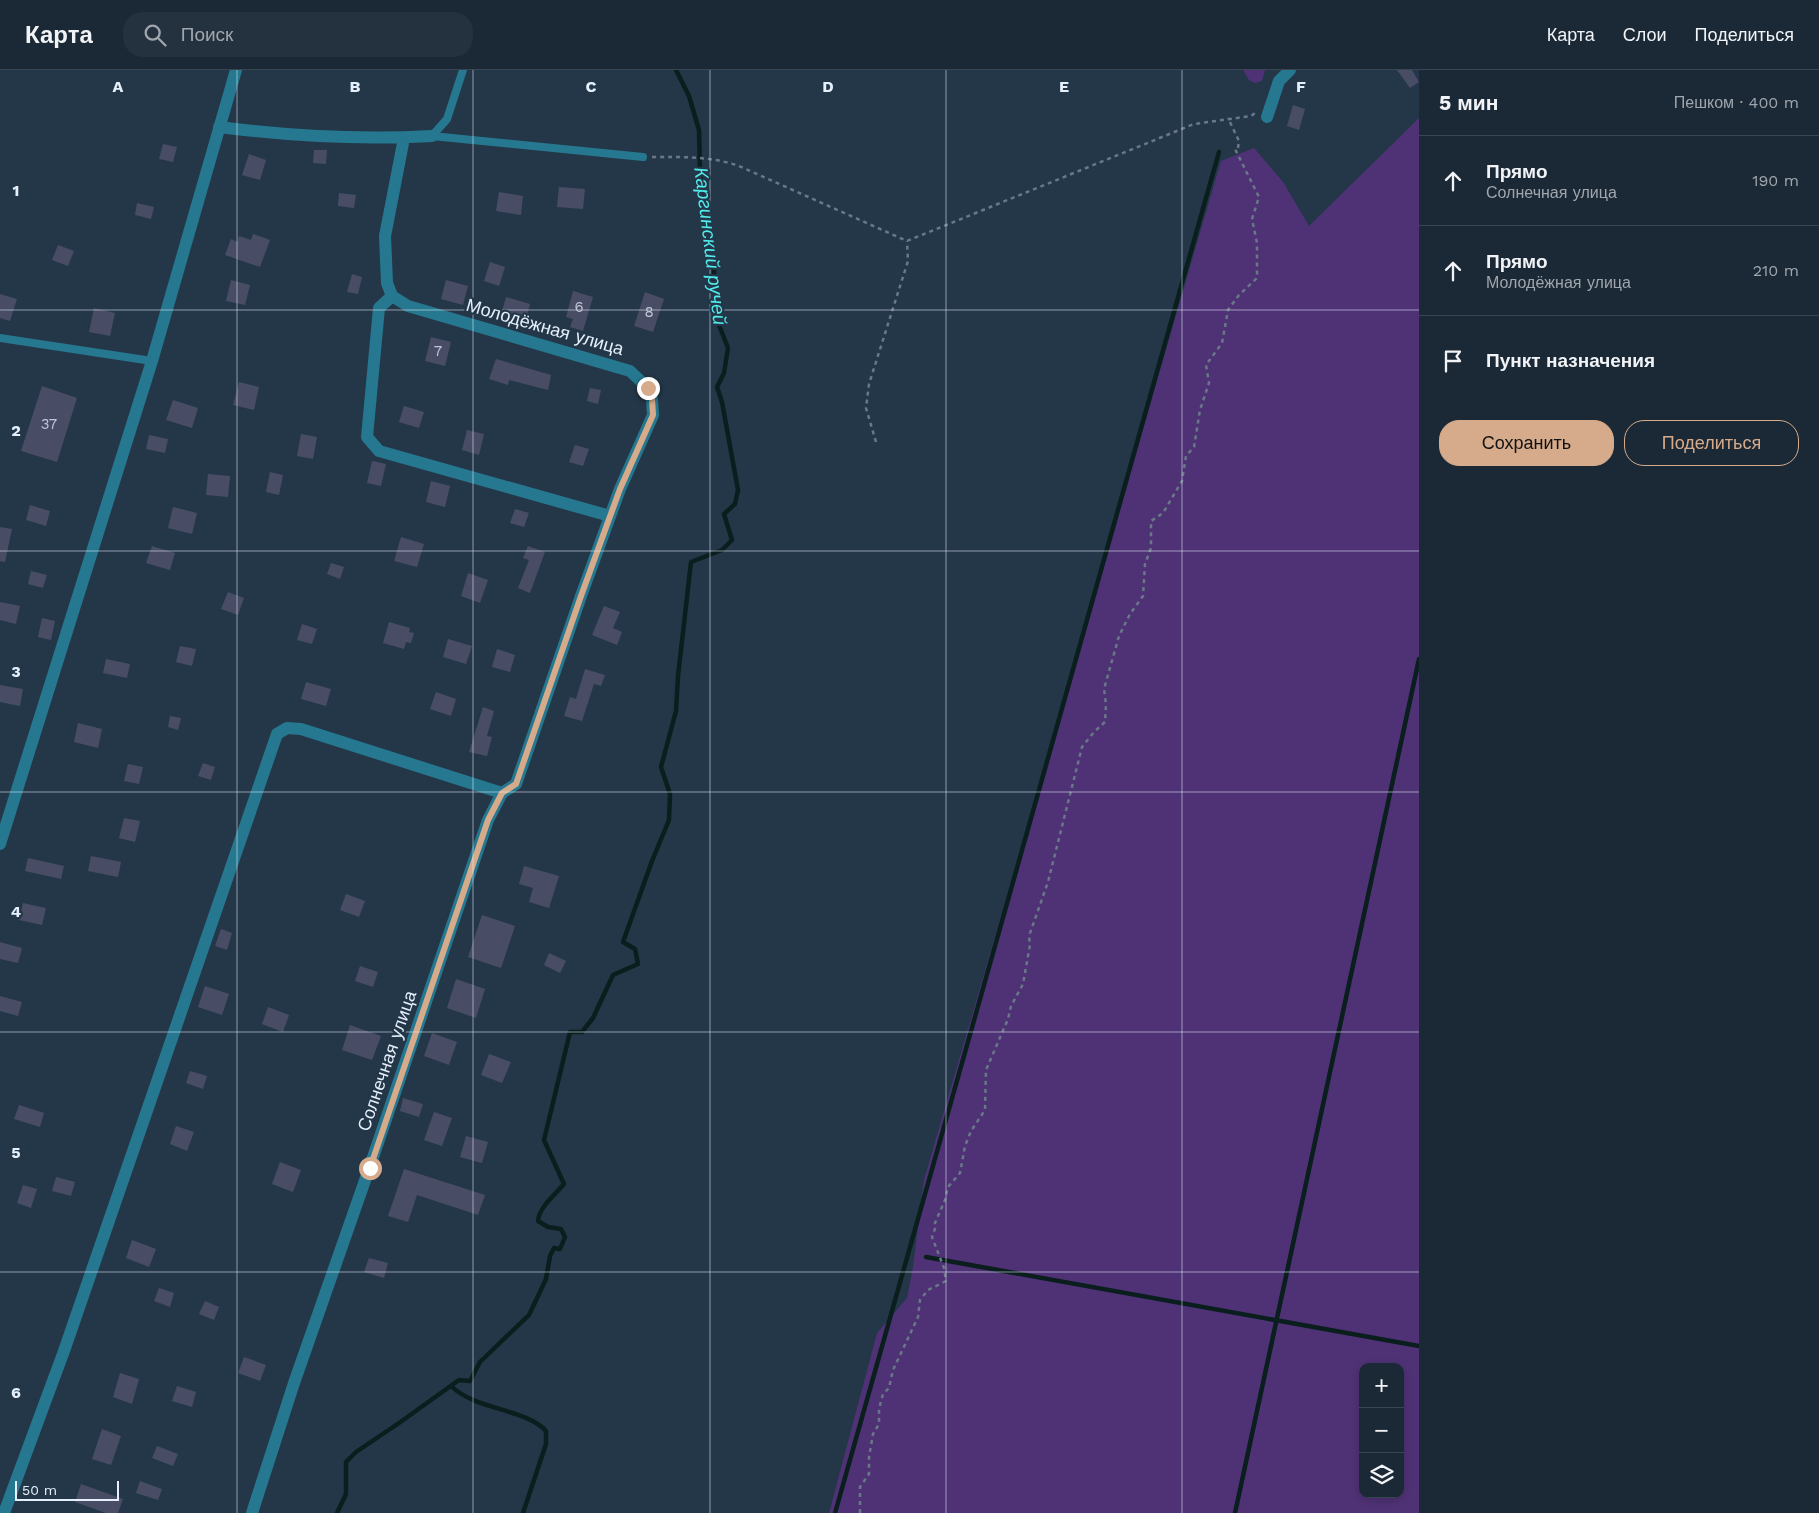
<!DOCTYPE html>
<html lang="ru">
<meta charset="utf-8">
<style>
:root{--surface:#1b2936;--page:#24313e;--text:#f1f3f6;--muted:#a0a6ad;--line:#394551;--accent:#d6ab8b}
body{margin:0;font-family:"Work Sans",sans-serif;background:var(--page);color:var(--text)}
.controls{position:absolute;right:15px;bottom:15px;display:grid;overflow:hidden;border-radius:10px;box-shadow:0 2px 8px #0003}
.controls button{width:45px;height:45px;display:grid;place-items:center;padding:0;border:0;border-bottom:1px solid var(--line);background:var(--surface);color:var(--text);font:25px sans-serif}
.scale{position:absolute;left:15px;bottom:12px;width:104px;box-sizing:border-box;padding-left:5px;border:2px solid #e5f0fc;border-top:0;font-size:14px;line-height:18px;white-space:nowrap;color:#e5f0fc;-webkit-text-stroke:4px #243748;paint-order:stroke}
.stop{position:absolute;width:15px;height:15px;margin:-11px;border:4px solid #d6ab8b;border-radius:50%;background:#fff}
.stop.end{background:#d6ab8b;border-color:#fff;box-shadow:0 1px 5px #0008}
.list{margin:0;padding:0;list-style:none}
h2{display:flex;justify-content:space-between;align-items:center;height:65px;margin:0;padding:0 20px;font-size:21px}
h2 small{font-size:16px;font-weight:400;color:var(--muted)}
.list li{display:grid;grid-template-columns:32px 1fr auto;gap:15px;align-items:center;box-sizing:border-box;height:90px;padding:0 20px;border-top:1px solid var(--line)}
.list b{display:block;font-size:19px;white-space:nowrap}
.list p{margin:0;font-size:16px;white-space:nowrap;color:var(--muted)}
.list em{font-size:16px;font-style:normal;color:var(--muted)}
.actions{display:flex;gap:10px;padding:15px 20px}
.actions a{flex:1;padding:11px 0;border:1px solid var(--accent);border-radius:20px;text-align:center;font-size:18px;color:var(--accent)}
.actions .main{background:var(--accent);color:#111}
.icon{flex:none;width:28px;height:28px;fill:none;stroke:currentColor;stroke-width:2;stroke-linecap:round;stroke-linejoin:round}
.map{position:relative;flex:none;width:1419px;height:1443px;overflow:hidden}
header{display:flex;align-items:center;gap:30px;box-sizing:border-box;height:70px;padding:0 25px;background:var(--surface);border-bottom:1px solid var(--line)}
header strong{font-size:24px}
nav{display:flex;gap:28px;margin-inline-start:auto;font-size:18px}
.search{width:350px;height:45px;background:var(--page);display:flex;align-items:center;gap:12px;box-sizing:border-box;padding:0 18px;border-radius:20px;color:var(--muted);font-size:19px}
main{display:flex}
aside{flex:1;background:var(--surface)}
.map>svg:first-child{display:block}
.green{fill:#4f3275;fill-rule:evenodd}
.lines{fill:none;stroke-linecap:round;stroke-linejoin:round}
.stream{stroke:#0a1e1e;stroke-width:4.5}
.building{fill:#484d65}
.path{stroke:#687887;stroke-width:2.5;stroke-dasharray:4 4;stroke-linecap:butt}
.lane{stroke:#267890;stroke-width:8}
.street{stroke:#267890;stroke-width:12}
.route{stroke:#d6ab8b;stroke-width:6}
.grid{fill:none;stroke:#e5f0fc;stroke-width:1;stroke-opacity:0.55}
.labels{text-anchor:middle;stroke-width:4.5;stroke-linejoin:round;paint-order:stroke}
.number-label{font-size:15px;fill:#bec7d6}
.street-label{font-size:18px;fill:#e5f0fc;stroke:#243748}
.water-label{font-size:19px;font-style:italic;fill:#51eceb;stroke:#243748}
.grid-label{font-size:16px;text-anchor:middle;font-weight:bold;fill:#e5f0fc;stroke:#243748;stroke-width:4.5;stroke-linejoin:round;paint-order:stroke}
</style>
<header>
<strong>Карта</strong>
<div class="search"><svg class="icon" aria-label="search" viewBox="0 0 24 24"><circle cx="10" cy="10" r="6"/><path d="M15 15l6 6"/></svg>Поиск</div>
<nav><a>Карта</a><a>Слои</a><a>Поделиться</a></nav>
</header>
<main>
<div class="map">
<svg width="1419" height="1443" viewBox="0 0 1419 1443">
<rect width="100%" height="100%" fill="#243748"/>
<path class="green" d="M1244,0H1265L1262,11L1255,13L1249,10L1244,2Z
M1419,48V1443H829L877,1263L907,1228L913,1197L924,1110L1221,91L1254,78L1283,112L1309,156ZM1363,1297H1400V1424H1363Z"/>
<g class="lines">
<path class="stream" d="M926,1187L1419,1276
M451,1316C477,1341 525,1338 546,1361V1374L523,1443
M337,1443L346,1424V1392L356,1382L399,1353L459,1310L470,1311L480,1292L529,1245L546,1209L550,1186L554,1178L560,1179L565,1167L561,1159L548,1157L538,1151C539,1137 555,1125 564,1114L544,1070L570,962H582L593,948L613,905L638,894L635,879L623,872L652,791L669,750L670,724L661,697L676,641L678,606L691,492L722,480L732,470L724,444L735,434L738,420L722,332L717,317L724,303L728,278L717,250L712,168L700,100L699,60L689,26L676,0
M835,1443L1219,82
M1235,1443L1419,589"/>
</g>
<path class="building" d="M1397,0H1412L1419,12L1410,18Z
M1293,35L1305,39L1299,60L1287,56Z
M163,74L177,77L173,92L159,89Z
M314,80H327L326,94L313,93Z
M249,84L266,90L260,110L242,105Z
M559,117L585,119L583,139L557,137Z
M499,122L523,126L521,145L496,141Z
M339,123L356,125L354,138L338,136Z
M137,133L154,137L151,149L135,145Z
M253,164L270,170L260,197L225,185L231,169L237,172L239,166L251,170Z
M58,175L74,181L68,196L52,190Z
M490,192L505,197L499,216L484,211Z
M352,204L362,207L358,224L347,222Z
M231,210L250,215L245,235L226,231Z
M446,210L468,216L463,235L441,229Z
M573,221L593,227L583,261L570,257L573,249L566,247Z
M645,222L664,229L653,262L634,256Z
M0,224L17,229L10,251L0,248Z
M506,227L530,234L525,253L501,245Z
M94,238L115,243L110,266L89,262Z
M431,267L451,272L445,296L425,291Z
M496,289L551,305L548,320L509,310L508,315L489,309Z
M239,312L259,317L254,340L233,335Z
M42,316L77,328L57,392L21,381Z
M590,318L601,320L598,334L587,331Z
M173,330L198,338L192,358L166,350Z
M404,336L424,342L419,358L399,352Z
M467,360L484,364L479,385L462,380Z
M301,364L317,367L313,389L297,386Z
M149,365L168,369L165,383L146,379Z
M575,375L589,379L583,396L569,392Z
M372,391L386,394L381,416L367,413Z
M270,402L283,405L279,425L266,422Z
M208,404L230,406L228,427L206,425Z
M431,411L450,416L445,437L426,432Z
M30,435L50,441L46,456L26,450Z
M173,437L197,443L192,464L168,458Z
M515,439L529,443L524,457L510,453Z
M0,457L12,459L5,492L0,491Z
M401,467L424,474L417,497L394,491Z
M152,476L175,483L170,500L146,493Z
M528,476L545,482L530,523L518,518L529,490L523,488Z
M331,493L344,497L340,509L327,504Z
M31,501L47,505L43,518L28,514Z
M468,503L488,510L480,533L461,526Z
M228,522L244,528L238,545L221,539Z
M0,532L20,536L16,554L0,550Z
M604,536L620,542L613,558L622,562L617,575L592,565Z
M42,548L55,551L51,570L38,567Z
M389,552L410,558L409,562L414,563L411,573L406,572L404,579L383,573Z
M302,554L317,559L312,574L297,570Z
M448,569L472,576L466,594L443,587Z
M180,576L196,579L192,596L176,592Z
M497,579L515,585L510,602L492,597Z
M106,589L130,594L127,608L103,603Z
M585,599L605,605L601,616L594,614L582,651L564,646L570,627L576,629Z
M306,612L331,619L326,636L301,629Z
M0,615L23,619L20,636L0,632Z
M436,622L456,629L451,646L430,639Z
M483,637L494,641L487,666L492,667L487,686L469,682Z
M170,646L181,648L178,660L168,657Z
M78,653L102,659L98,678L74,672Z
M203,693L215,697L211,710L198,706Z
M128,694L143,697L139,714L124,711Z
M124,748L140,751L135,772L119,768Z
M91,786L121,792L118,807L88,801Z
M28,788L64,796L61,809L25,801Z
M524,796L559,806L549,838L529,832L533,818L519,814Z
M346,824L365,831L359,847L340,840Z
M23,833L46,838L42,855L19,850Z
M482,845L515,856L501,898L468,887Z
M221,859L232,863L227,880L215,876Z
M0,872L22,878L18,893L0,889Z
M549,883L566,891L560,903L544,895Z
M360,896L378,902L373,917L355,911Z
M456,909L485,919L476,948L447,938Z
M205,916L229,924L222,945L198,937Z
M0,926L22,932L18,946L0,941Z
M268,937L289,945L283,962L262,954Z
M350,955L381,966L372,990L342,980Z
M432,963L457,972L449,995L424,986Z
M489,984L511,992L502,1013L481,1005Z
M190,1001L207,1006L203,1019L186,1013Z
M403,1028L423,1034L419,1047L400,1041Z
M19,1035L44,1043L40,1057L14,1049Z
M434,1042L452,1048L442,1076L424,1070Z
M176,1056L194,1062L187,1081L170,1074Z
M466,1066L488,1072L482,1093L460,1087Z
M280,1092L301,1100L293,1122L272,1114Z
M404,1099L485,1125L478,1145L417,1125L408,1152L388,1146Z
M56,1107L75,1112L71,1126L52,1121Z
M23,1115L37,1119L31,1138L17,1133Z
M132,1170L156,1179L149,1197L126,1188Z
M369,1188L388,1193L384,1208L364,1202Z
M159,1218L174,1223L170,1237L154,1231Z
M205,1231L219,1237L214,1250L199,1244Z
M244,1287L266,1295L260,1311L238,1303Z
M120,1303L139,1309L132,1334L113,1327Z
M177,1316L196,1322L192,1337L172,1331Z
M102,1359L121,1366L111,1395L92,1389Z
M157,1376L178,1384L173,1396L152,1388Z
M140,1411L162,1419L158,1430L136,1423Z
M81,1414L123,1429L118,1443H106L75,1432Z"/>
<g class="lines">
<path class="path" d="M652,87C683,87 710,86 739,96L907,171L1194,54L1251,46L1255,43
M876,372L866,338L869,314L908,191L907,171
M860,1443V1417L869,1404V1387L873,1364L879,1354V1339L883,1324L889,1318L893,1300L918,1247L920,1230L928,1220L946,1211L944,1198L932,1167L936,1156L935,1153L945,1130L948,1117L960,1103L965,1076L971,1061L985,1040L986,1000L1008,949L1011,936L1023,914L1030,875L1029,866L1048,812L1082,677L1094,662L1105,652L1106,634L1104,619L1119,566L1130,544L1143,526L1145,494L1151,478V451L1163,443L1182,411L1186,386L1194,377L1200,340L1209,313L1206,295L1222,273L1228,240L1239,225L1257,208V173L1252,149L1259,127L1235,79L1238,78L1239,71L1228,48"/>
<path class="lane" d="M432,66L643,87
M432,66L447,49L463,0
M0,268L152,291"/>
<path class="street" d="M1267,47L1279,11L1290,0
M219,57C289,66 361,70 432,66
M404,68L385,166L387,213L392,226L408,236L630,301L648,318L652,329L653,345L620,419L581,526L516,714L502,723
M392,226L379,238L367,367L379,381L610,446
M0,774L152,291L236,0
M4,1443L64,1281L277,664L287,658L301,659L502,723
M252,1443L294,1313L369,1099L488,750L502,723"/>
</g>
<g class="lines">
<path class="route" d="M370,1098L488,750L502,723L516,714L581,526L620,419L653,345L652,329L648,318"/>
</g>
<path class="grid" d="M237,0V1443M473,0V1443M710,0V1443M946,0V1443M1182,0V1443M0,240H1419M0,481H1419M0,722H1419M0,962H1419M0,1202H1419"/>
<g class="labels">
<g class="number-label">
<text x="579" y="242">6</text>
<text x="649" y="247">8</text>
<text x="438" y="286">7</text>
<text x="49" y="359">37</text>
</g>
<g class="street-label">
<text transform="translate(545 257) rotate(16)" y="6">Молодёжная улица</text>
<text transform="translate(387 991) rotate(-71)" y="6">Солнечная улица</text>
</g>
<g class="water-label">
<text transform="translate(711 176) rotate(83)" y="7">Каргинский ручей</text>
</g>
</g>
<g class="grid-label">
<text x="118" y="22">A</text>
<text x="355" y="22">B</text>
<text x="591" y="22">C</text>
<text x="828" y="22">D</text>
<text x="1064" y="22">E</text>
<text x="1301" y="22">F</text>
<text x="16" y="126">1</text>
<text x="16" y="366">2</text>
<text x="16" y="607">3</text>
<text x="16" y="847">4</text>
<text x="16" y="1088">5</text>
<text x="16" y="1328">6</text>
</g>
</svg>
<div class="controls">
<button>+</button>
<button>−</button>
<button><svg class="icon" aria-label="layers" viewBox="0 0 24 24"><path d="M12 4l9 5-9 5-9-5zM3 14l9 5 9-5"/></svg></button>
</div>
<div class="scale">50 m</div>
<div class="stop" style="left:370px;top:1098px"></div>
<div class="stop end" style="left:648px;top:318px"></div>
</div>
<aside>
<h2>5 мин<small>Пешком · 400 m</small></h2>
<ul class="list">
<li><svg class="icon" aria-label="ahead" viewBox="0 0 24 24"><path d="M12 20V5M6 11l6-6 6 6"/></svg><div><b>Прямо</b><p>Солнечная улица</p></div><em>190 m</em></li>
<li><svg class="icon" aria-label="ahead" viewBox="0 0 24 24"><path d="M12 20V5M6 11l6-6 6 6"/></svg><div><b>Прямо</b><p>Молодёжная улица</p></div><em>210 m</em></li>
<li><svg class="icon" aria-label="arrive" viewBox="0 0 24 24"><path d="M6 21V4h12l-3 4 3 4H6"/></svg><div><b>Пункт назначения</b></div></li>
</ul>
<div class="actions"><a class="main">Сохранить</a><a>Поделиться</a></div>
</aside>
</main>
